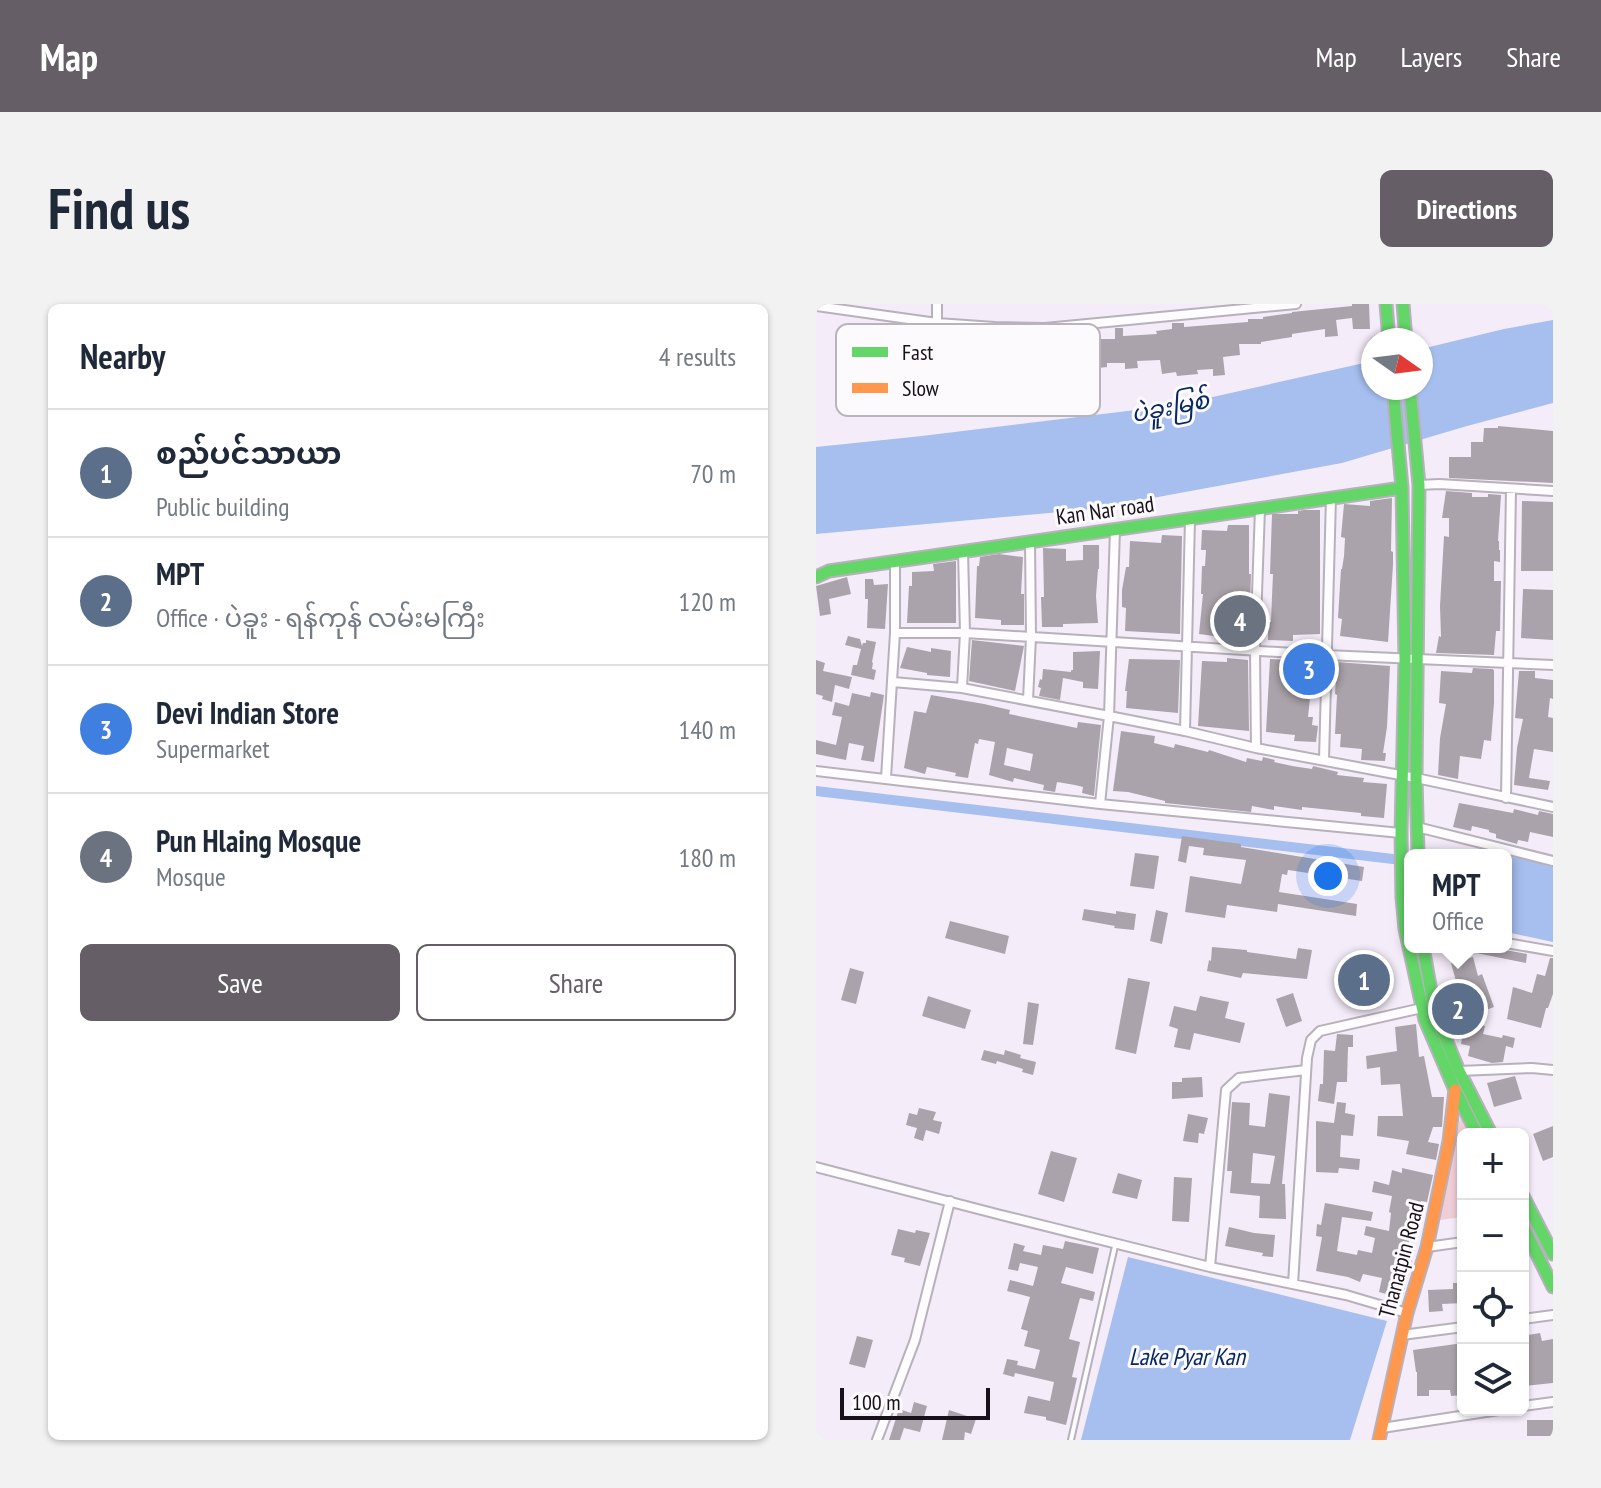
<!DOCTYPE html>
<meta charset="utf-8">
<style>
:root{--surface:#fff;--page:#f2f2f3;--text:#1f2937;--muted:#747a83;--line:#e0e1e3;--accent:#655e67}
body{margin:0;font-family:"PT Sans Narrow","Noto Sans Myanmar",sans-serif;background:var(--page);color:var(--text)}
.controls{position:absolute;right:24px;bottom:24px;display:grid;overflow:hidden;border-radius:12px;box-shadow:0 2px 6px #0004}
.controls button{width:72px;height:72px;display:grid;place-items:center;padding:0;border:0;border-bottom:2px solid var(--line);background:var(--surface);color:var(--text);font:40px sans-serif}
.compass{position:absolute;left:545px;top:24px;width:72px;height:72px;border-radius:50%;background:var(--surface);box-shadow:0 2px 6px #0004;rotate:104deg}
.scale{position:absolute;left:24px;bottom:20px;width:150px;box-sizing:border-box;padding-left:8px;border:4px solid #171219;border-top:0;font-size:22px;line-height:28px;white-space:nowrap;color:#171219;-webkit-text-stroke:6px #fdfafe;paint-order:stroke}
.you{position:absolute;left:512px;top:572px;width:28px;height:28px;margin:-20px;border:6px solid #fff;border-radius:50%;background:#1a73e8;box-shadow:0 0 0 12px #1a73e833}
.badge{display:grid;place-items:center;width:52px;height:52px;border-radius:50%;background:var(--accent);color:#fff;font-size:26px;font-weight:700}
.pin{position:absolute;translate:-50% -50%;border:4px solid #fff;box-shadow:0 2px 8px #0006}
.popup{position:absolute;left:588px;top:545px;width:108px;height:104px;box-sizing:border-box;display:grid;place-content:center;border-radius:12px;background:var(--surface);filter:drop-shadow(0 2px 6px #0005);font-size:26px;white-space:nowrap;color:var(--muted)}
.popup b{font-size:30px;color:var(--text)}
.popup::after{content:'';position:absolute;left:50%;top:100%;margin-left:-16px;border:16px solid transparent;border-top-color:var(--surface)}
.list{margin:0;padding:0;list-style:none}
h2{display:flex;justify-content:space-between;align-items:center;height:104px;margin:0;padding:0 32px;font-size:34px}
h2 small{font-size:26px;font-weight:400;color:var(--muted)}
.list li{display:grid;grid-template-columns:52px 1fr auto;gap:24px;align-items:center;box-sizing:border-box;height:128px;padding:0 32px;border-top:2px solid var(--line)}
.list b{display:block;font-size:30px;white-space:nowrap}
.list p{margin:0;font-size:26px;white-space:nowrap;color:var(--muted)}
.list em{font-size:26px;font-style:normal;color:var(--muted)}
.actions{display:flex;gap:16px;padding:24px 32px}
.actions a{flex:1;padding:18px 0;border:2px solid var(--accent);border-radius:12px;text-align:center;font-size:28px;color:var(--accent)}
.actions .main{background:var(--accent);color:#fff}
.icon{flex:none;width:44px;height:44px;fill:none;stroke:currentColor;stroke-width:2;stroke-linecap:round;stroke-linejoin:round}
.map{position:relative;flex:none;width:737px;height:1136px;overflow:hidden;border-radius:12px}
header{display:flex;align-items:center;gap:48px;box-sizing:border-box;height:112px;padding:0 40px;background:var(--accent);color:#fff}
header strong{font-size:38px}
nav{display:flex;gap:44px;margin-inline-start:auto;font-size:28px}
.intro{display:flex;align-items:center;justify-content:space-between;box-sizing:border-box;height:192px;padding:0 48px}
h1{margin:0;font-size:56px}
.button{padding:20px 36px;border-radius:12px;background:var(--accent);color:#fff;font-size:28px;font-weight:700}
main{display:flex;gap:48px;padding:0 48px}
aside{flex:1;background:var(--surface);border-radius:12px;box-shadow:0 2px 6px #0004}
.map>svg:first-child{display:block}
.green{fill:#f0ced7}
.water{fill:#a6bfef}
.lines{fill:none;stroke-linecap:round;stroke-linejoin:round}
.canal{stroke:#a6bfef;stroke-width:10}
.building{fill:#aba3ab;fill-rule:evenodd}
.lane-casing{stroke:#b7b1bb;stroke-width:8}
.street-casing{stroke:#b7b1bb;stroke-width:12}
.fast-casing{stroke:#b7b1bb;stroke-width:15}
.slow-casing{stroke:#b7b1bb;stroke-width:15}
.lane{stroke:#fefcfe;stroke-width:4}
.street{stroke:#fefcfe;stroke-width:8}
.fast{stroke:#63d668;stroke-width:11}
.slow{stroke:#ff974d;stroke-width:11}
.labels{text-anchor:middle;stroke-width:6;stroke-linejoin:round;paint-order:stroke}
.street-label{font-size:22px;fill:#171219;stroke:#fdfafe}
.water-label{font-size:24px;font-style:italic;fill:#052960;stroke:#fdfafe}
.key{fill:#fdfafe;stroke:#b8b4b9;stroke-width:2}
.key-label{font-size:22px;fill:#171219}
</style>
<header>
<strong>Map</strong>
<nav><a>Map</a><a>Layers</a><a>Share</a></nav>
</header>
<div class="intro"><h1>Find us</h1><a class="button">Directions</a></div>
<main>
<aside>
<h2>Nearby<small>4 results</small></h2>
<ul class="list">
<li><span class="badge" style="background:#5c6f8a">1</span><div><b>စည်ပင်သာယာ</b><p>Public building</p></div><em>70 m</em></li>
<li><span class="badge" style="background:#5c6f8a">2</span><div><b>MPT</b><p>Office · ပဲခူး - ရန်ကုန် လမ်းမကြီး</p></div><em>120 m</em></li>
<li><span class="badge" style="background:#3f7fe0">3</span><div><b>Devi Indian Store</b><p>Supermarket</p></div><em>140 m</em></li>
<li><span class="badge" style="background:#6b7280">4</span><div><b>Pun Hlaing Mosque</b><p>Mosque</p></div><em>180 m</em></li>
</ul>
<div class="actions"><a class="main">Save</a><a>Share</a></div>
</aside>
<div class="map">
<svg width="737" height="1136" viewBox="0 0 737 1136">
<rect width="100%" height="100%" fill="#f5ecf9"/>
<path class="green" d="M646,804L656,830H647V913L624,916Z"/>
<path class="water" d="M737,16V99L651,122L526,159L277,205L0,230V143L106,132L361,101L557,57V84H605V45L688,25Z
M690,552L737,560V638L690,628Z
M312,953L571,1017L534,1136H265Z"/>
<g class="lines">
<path class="canal" d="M0,487L594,557"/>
</g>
<path class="building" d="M536,0H553L554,25H537L536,14L520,16L522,32L509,33V25L476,30V33L445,38V40H423L424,51L407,53L409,71L397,72V65L381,66L382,70L361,72L360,68L346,70L344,56L321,57L322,64L309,65V59H291V63L283,64V68L269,69V73L240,74L242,94L226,95V88L192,89L191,49L225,48L224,40H273V27L283,26V35H299V24H307V32L341,30L340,27L356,25V19H368V23L432,18V15H447V13L476,9V8L536,2Z
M95,22L109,24L105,58L121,57V69L105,70V76H94L95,60L38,56L37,68H27L28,48L50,49L51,32L71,33V30L95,31Z
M148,28L175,30L172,47L145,46V54H136L137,37H148Z
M682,122L737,127V179L633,174V153H655V138H667L668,124H682Z
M630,187L656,189V193H672V190L685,191L682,237H683V246H684V258L678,257V277H685L684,327H680L678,351L620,349L623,332L625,333L624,302L628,232L633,233V214H626Z
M576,194L575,247L577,248V261L572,338L524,332L526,315L522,314L525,265H526L528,252L529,234L525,233L528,200L554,202V197Z
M706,197L737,198V267H705Z
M488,206H504V330L477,331V337L452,336V318H455L456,292L457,270H454L456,210H482V207Z
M412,221H433V270H435L433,329L406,327L405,333L383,330L387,290H385L386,262H389L390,246H385L386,226L411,227Z
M346,231L366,232L364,330L309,327L310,304L306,303V286L310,263H313L314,237L345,239Z
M267,241H283V265H282L280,292L282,319L247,320V323H226L225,293H228L227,244L250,245V257L267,256Z
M183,250L207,253L205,290H208V321H185V316L159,314L161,262H163L164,253Z
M140,257V319H91L93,282H96V268L118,267L117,260Z
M31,273L35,290L13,295L15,310L4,312L0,282Z
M49,275H57L58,281L72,280L69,325L51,324L52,295H49Z
M707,285L737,286V336L705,334Z
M32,332L44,335L46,342L47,339H50V336L60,338L56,358L57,359L56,365L60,366L58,376L35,371L37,361H41L45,345L29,341Z
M156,336L208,342L199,387L153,377Z
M91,343L115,348V344L135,347L134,373L111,371V369L84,364Z
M284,347L282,385L267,384V378L247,374L244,396L223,392L225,384L222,383L224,375L226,376L227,365L255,368V366H257V348Z
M411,354L432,356L433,427L382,422L386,357L411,358Z
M313,355L364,356L362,409L310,404L311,387H309Z
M454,355L501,357L500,376H502V394H494L492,413H497L496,421L502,422L500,438L478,437L479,431L450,428Z
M0,356L9,359L7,367L36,373L33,385L19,381L16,398L6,395L7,392L0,390Z
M521,358L574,362L571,423L567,449H570L569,457L545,456L546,445L524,443L525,430H519L521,391L519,390Z
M657,364L677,365L678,367V399L675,437L668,436L665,455L644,452L642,475L622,471L624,434L630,400L623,399L625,367L656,369Z
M703,367H719V374L737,376V395L734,394L732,413L737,414V448L718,445L713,474L734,477L732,486L698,481L701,444L707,415L699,414Z
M55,388L68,391L58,458L45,456L48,442L33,439L30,456L0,450V436L20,441L26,413L16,411L19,398L33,402L36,389L54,393Z
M115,391L168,400L194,406L193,410L261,424L262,418L285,421L278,492L266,489L267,483L259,481L241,478L239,488L227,486L228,481L198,474L197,478L173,471L179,438L163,435L162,440L159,439L152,474L139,472L140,469L111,463L109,470L88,464L98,407L110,409ZM191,444L217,450L214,467L188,461Z
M305,427L339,432L338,439L358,444L359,440L392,448L393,446L430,458L431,454L446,457L447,453L459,456L458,458L476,462L496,465L497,462L522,468L521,471L548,474L547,478L571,480L568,514L545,512V509L486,503V506L458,502V506L436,502L435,508L349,499V497L312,488L297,487Z
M643,499L697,509L698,505L722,511L723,507L737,510V533L714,528L712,538L702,536L701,540L680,534V530L673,528V526L656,522L655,527L637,523Z
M366,532L425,540V543L548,563L546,577L472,566L471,571L466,570L463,588L541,600L540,612L462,600L461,608L411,601L409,614L369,608L374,572L425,580L430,556L387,551L388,544L373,542L370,559L362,557Z
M319,549L343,552L338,585L314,582Z
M268,605L300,610V607L320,610L318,626L298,624L299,622L266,616Z
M340,606L352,609L346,640L334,637Z
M134,617L193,632L189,650L129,634Z
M396,643L431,646V648L480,655L482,644L496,646L491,675L427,669L425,674L391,667L393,656L395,657Z
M651,643H684L689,646L711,650L710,659L650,647Z
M657,653L662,672L666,670L678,703L648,714L640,689L643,688L635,659Z
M734,654H737V690L732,704H730L725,724L691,715L697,683L716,689L721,670L729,672Z
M562,656L565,693L532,696L530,658Z
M34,664L48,668L40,700L25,696Z
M312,674L334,678L320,750L299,745Z
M477,689L486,717L470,723L460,695Z
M112,692L155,706L149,725L106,712Z
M384,692L413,698L409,714L429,719L424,739L378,729L374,746L358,743L362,725L353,722L358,702L380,707Z
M212,698L223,700L217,741L207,740Z
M649,718L669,722L667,730L686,734L687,731L699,734L697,744L690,742L687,758L676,759L652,752L654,742L645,740Z
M600,720L603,753L608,752L616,793H628L626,823H617L612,838L623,840L620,856L590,850L593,837L561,832L562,812H587L584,780L565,781L564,763L551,765L550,752L581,747L579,723Z
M521,730L537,731V743H532L531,778H521L518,800L502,797L504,780H507L508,746L519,747Z
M168,746L188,751L189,746L205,751L204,754L220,758L217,771L206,768L207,765L181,757L180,760L165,756Z
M699,772L706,795L678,803L671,779Z
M386,773L387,793L356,795V778H366V774Z
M453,789L474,792L466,880H469L470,915L443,914L444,892L414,889L416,867H411L416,798L434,799L433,821L449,823ZM437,849L459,852L454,880L435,879Z
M521,798L530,799L529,809L539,811L537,832L525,831L524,853L544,855L543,866L523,864L522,869L500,868V817L518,819Z
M103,804L120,808L117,816L126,818L123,830L110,826L107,837L98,834L101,824L90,821L93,809L101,811Z
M372,810L392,814L388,830L383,829L382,839L367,837Z
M737,822V853L727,857L717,830Z
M235,847L261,854L248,898L222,890Z
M586,864L617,871L611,898L605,897L602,914L597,913L592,943L599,944L587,991L571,987L570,990L563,988L566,974L547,970L544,978L532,973L500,967L506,933L500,932L501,920L505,921L509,899L557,908L555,917L526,913L521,947L541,951L542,946L556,949L559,934L548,931L550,922L573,927L575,909L573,908L576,892L556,888L558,877L573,881L576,866L586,869Z
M302,869L326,876L321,895L296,889Z
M358,873L376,874L373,918L356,917Z
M413,923L438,929L459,931L457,953L446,952L447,949L409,942Z
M82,925L99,929L100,926L114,929L104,962L88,958L89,954L75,951Z
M249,937L283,944L277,970L250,963L245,979L279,988L277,997L264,994L253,1035L264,1038L256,1073L261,1074L250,1121L230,1116V1113L208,1109L212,1092L234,1097L238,1078L199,1069L198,1073L187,1070L191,1055L202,1057L201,1061L219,1065L224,1046L208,1042L212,1027L205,1025L214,993L191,987L194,976L217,982L222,963L204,959L202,967L192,965L198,939L209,942L207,947L225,951L227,941L247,945Z
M637,979H647V999L626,1000L627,1007L613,1008L612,986L637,985Z
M724,1029L726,1037L737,1035V1079L707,1082V1032Z
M41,1032L57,1036L49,1064L33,1060Z
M647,1039V1091L635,1092L634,1086H613V1092H601V1068H600L597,1046Z
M98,1098L111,1102L104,1128L88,1124L84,1136H73L83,1105L95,1109Z
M133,1106L160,1115L155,1130L149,1128L148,1136H126Z
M711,1116H737V1132H711Z"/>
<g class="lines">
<g class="lane-casing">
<path id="lane" d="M255,1136L299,942"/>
</g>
<g class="street-casing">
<path id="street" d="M0,2L121,19L179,23L229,24L480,0
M121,19V0
M603,181L623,180L737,187
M79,329H149L510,351L737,361
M77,378L146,384L293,412L369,427L440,444L600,474L737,503
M146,384L149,329L147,247
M212,396L215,333L214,237
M369,427L374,214
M440,444L439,347L444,204
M508,456L515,193
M0,467L284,500L585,529
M70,474L79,329V258
M690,494L695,185
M284,500L293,412L299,225
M601,523L737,557
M690,639L737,647
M643,767L716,764L737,766
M0,863L185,911L394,963L530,991L591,1009
M611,943L647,938
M394,963L410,786L423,774L490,766
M477,980L491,754L495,736L504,727L606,704
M707,1015L737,1011
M586,1031L647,1023
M707,1102L737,1098
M566,1124L683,1106
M61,1136L99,1036L134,897"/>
</g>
<g class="fast-casing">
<path id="fast" d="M570,0L573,36
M587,0L590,36
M577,84L586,184L589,355L585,529L586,593L589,625L609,716L639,786L661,830
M594,84L603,181L600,474L602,551
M0,273L13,267L586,184
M607,643L619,709L643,767L675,830
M707,892L737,950
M707,922L737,983"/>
</g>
<g class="slow-casing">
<path id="slow" d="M563,1136L591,1009L611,943L633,837L639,786"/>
</g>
<use href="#lane" class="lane"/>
<use href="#street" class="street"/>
<use href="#fast" class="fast"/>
<use href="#slow" class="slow"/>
</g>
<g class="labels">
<g class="street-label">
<text transform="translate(289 206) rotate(-8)" y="8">Kan Nar road</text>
<text transform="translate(585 956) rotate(-75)" y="8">Thanatpin Road</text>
</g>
<g class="water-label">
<text transform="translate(354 103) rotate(-11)" y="8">ပဲခူးမြစ်</text>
<text x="371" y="1061">Lake Pyar Kan</text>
</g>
</g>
<rect x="20" y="20" width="264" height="92" rx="12" class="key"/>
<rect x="36" y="43" width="36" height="10" fill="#63d668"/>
<rect x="36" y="79" width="36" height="10" fill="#ff974d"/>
<g class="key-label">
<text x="86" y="56">Fast</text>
<text x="86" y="92">Slow</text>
</g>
</svg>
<div class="controls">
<button>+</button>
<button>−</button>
<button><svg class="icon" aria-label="locate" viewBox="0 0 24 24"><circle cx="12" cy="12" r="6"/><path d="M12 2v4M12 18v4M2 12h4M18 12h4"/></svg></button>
<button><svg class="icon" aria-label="layers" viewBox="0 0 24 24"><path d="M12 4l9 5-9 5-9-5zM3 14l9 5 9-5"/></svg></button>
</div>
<svg class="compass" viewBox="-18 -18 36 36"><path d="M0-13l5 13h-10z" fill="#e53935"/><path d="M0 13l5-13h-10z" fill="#747a83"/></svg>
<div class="scale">100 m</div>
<div class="you"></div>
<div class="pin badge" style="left:548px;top:676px;background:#5c6f8a">1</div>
<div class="pin badge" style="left:642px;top:705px;background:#5c6f8a">2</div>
<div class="popup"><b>MPT</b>Office</div>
<div class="pin badge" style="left:493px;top:365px;background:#3f7fe0">3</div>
<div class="pin badge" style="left:424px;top:317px;background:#6b7280">4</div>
</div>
</main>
